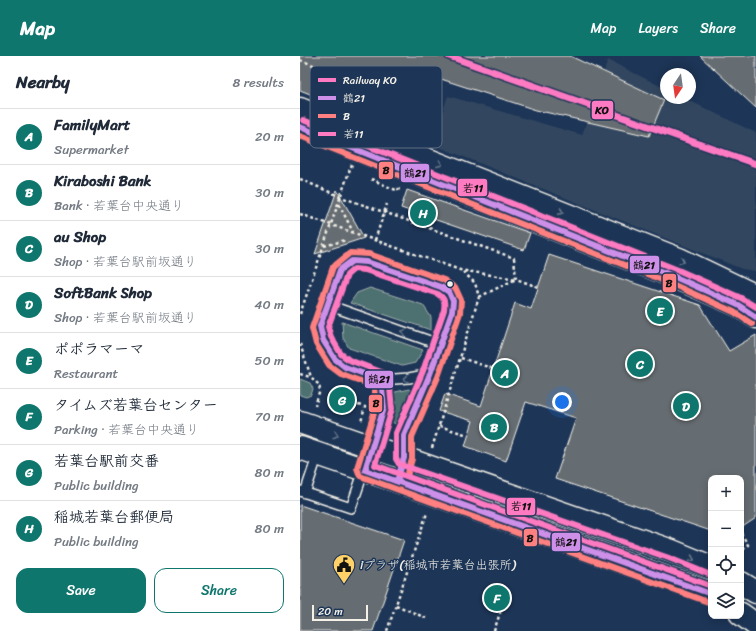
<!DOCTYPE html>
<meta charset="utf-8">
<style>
:root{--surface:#fff;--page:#f2f2f3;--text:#1f2937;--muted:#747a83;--line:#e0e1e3;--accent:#0f766e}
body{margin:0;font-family:Sriracha,"Klee One",sans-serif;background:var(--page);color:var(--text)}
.controls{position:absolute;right:12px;bottom:12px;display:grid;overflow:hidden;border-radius:8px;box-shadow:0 2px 10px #0003}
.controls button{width:36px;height:36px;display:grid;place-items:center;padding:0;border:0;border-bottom:1px solid var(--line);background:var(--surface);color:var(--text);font:20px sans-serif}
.compass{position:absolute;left:360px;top:12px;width:36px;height:36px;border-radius:50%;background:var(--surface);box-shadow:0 2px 10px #0003;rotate:193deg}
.scale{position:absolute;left:12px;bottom:10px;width:56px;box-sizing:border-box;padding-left:4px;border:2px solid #f4f1e8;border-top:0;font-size:11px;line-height:14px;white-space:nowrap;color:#f4f1e8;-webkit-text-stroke:3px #1d3557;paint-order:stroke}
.you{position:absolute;left:262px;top:346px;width:14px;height:14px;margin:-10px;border:3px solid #fff;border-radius:50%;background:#1a73e8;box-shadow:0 0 0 6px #1a73e833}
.badge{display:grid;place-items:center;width:26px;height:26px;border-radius:50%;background:var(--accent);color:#fff;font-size:13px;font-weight:700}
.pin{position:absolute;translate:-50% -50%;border:2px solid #fff;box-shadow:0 1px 4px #0006}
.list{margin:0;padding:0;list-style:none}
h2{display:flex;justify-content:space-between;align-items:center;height:52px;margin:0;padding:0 16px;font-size:17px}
h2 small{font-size:13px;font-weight:400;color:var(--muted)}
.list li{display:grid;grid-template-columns:26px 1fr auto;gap:12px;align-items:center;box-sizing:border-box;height:56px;padding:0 16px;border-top:1px solid var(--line)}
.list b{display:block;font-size:15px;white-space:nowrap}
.list p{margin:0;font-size:13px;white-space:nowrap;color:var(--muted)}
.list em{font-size:13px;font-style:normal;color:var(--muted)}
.actions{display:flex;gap:8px;padding:12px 16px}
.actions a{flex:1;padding:9px 0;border:1px solid var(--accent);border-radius:12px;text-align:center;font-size:14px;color:var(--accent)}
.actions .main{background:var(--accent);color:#fff}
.icon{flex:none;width:22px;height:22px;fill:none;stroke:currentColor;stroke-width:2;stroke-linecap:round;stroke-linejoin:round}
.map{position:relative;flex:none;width:456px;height:575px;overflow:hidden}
header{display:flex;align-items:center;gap:24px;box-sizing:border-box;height:56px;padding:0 20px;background:var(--accent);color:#fff}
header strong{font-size:19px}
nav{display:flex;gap:22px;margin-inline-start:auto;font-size:14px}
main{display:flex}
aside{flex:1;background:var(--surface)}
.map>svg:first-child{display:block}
.built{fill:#33465f}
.green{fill:#4e6f70;stroke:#a1b0ac}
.building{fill:#666d72;stroke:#f4f1e8}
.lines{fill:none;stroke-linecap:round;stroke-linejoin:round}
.service-casing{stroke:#f4f1e8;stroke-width:12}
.tertiary-casing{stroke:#f4f1e8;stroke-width:25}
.path{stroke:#f4f1e8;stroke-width:2.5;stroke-dasharray:3 3;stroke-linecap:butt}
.service{stroke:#1d3557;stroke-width:9}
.tertiary{stroke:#1d3557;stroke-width:22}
.path-bridge{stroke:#f4f1e8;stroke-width:2.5;stroke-dasharray:3 3;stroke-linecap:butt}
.bus-1-casing{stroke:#1d3557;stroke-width:9}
.bus-2-casing{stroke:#1d3557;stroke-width:9}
.bus-3-casing{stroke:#1d3557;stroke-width:9}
.bus-1{stroke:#ce8fe9;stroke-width:6}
.bus-2{stroke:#ff8080;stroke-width:6}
.bus-3{stroke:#fe7ac1;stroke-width:6}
.rail-1-casing{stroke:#1d3557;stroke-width:10}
.rail-1{stroke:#fe7ac3;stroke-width:7}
.oneway{stroke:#68778a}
.bus-dot{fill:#f4f1e8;stroke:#1d3557;stroke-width:1.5}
.labels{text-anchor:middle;stroke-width:3;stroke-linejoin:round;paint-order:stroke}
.poi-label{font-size:12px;fill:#f4f1e8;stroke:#1d3557;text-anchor:start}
.key{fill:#1d3557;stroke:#5e6d82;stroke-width:1}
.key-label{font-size:11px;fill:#f4f1e8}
.line-badge{stroke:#1d3557;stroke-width:1.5}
.pale-badge-label{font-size:11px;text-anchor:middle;font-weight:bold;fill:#111}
</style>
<header>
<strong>Map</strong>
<nav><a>Map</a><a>Layers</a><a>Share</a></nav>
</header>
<main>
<aside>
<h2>Nearby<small>8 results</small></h2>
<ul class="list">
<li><span class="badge">A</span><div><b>FamilyMart</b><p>Supermarket</p></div><em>20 m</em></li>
<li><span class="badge">B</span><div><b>Kiraboshi Bank</b><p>Bank · 若葉台中央通り</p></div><em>30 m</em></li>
<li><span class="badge">C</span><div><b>au Shop</b><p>Shop · 若葉台駅前坂通り</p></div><em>30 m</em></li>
<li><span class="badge">D</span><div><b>SoftBank Shop</b><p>Shop · 若葉台駅前坂通り</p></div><em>40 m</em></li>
<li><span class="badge">E</span><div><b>ポポラマーマ</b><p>Restaurant</p></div><em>50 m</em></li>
<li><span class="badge">F</span><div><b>タイムズ若葉台センター</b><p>Parking · 若葉台中央通り</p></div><em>70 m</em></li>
<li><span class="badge">G</span><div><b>若葉台駅前交番</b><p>Public building</p></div><em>80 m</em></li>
<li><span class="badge">H</span><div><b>稲城若葉台郵便局</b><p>Public building</p></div><em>80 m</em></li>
</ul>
<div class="actions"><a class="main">Save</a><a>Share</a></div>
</aside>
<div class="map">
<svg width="456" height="575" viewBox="0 0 456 575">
<rect width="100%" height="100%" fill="#1d3557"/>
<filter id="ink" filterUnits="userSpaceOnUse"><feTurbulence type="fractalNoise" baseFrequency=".025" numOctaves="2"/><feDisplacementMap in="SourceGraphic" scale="8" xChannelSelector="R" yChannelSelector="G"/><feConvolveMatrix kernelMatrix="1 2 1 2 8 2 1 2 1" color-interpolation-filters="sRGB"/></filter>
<g filter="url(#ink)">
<path class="built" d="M308,4L366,33V42H384L456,77V215L442,213L132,88L148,40L282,79Z"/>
<path class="green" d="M70,232L123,249L131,261V274L50,247L57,237Z
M42,266L123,294L115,307L102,310L49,292L43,282Z
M0,323L10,327L13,333L11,339L6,341L0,339Z
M109,333L111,336L98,370L91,365L94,351L91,337Z"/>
<path class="building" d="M0,0H270L364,44L349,80L236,54L138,22L115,79L0,34Z
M400,0H456V52Z
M37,134L64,182L15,198Z
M107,134L230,177L224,194L101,152Z
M249,199L400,249L429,295L456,279V462L441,472V422H411V475L255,423L276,362L226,346L206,405L165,390L173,365L139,355L145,338L181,350L215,247L231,253Z
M0,449L104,484L73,575H0Z"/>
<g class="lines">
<g class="service-casing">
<path id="service" d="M28,249L141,289
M81,324L109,322L130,318
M0,435L51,452L79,371L84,352L81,324L45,311L35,303L23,284L20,270L40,214L52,205L67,206L141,231L149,236L153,245L152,256L130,318L104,379V402L97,425
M5,437L18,398"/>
</g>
<g class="tertiary-casing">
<path id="tertiary" d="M0,53L379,203L456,240
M0,71L375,221L438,249L456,261
M0,366L372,495L411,511
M0,392L97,425L411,538
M441,527L456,536
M441,558L456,569"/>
</g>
<path class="path" d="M0,4L79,34
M0,123L41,141L214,202L216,223L238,231
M71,123L98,135L99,132
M39,148L53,176
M0,158L160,214L216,223L179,241
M75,184L87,148
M24,190L46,184
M0,258L50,113
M0,288L11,321L19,329L20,334L15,350
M161,302L194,313
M0,318L10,321
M58,349L65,351L61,366
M139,370L168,379
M132,392L179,241L175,227L161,214
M441,477L448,489L441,495
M96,549L126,562
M87,575L127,457
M194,575L205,542"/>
<use href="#service" class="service"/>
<use href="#tertiary" class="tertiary"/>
<path class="path-bridge" d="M51,111L69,61"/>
<g class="bus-1-casing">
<path id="bus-1" d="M0,71L375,221L438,249L456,261
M97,425L104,402V379L130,318L152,256L153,245L149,236L141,231L67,206L52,205L40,214L20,270L23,284L35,303L45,311L81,324L84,352L65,414L411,538"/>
</g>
<g class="bus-2-casing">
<path id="bus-2" d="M0,80L372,228L434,256L452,268
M107,420L112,403V381L138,321L160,257L161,244L156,233L144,224L69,198L50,197L33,211L12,272L16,288L29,309L41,318L74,330L76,351L57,412L60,420L408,546"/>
</g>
<g class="bus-3-casing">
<path id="bus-3" d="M3,64L378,214L441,242L456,251
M408,518L369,502L99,408L96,403V377L123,315L144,254C145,246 145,243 138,238L65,214L54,213L47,219L28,271L31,281L41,298L49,304L84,317L89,322L92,353L75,409L411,530"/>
</g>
<use href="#bus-1" class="bus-1"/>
<use href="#bus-2" class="bus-2"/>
<use href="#bus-3" class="bus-3"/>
<g class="rail-1-casing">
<path id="rail-1" d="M149,0L456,108"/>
</g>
<use href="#rail-1" class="rail-1"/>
</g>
<defs><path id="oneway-chevron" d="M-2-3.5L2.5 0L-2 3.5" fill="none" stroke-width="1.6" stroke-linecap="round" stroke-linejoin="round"/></defs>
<g class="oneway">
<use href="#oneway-chevron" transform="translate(140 108) rotate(22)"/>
<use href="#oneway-chevron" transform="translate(261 156) rotate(22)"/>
<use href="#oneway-chevron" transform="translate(382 205) rotate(24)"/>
<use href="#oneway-chevron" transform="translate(104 276) rotate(-161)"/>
<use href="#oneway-chevron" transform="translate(106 323) rotate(172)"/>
<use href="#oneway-chevron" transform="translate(36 379) rotate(19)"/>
<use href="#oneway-chevron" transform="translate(392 503) rotate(22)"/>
</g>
</g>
<defs>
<g id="civic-pin" transform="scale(1.15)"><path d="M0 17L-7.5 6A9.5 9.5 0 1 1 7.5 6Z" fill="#ffd166" stroke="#1d3557"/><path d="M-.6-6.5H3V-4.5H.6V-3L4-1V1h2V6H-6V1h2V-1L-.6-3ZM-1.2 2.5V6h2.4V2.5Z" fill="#111"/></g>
</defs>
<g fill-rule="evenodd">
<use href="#civic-pin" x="44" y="509"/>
</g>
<circle class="bus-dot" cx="150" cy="228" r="3.5"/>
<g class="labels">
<g class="poi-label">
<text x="60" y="513">iプラザ(稲城市若葉台出張所)</text>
</g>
</g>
<rect x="10" y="10" width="132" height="82" rx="6" class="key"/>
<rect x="18" y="22" width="18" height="4" fill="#fe7ac3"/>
<rect x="18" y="40" width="18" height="4" fill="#ce8fe9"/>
<rect x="18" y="58" width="18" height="4" fill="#ff8080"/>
<rect x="18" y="76" width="18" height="4" fill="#fe7ac1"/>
<g class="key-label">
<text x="43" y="28">Railway KO</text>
<text x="43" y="46">鶴21</text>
<text x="43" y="64">B</text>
<text x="43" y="82">若11</text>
</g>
<g class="line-badge">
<rect x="291" y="44" width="23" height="20" rx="4" fill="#fe7ac3"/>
<rect x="78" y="105" width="16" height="19" rx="4" fill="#ff8080"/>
<rect x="100" y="107" width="30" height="20" rx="4" fill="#ce8fe9"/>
<rect x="157" y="122" width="31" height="19" rx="4" fill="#fe7ac1"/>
<rect x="329" y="199" width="31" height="19" rx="4" fill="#ce8fe9"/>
<rect x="362" y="217" width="15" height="20" rx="4" fill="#ff8080"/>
<rect x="64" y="314" width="30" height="19" rx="4" fill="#ce8fe9"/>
<rect x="68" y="338" width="15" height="19" rx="4" fill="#ff8080"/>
<rect x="206" y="441" width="30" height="19" rx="4" fill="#fe7ac1"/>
<rect x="223" y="472" width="15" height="19" rx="4" fill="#ff8080"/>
<rect x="251" y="476" width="30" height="20" rx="4" fill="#ce8fe9"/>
</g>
<g class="pale-badge-label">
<text x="302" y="58">KO</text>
<text x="86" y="118">B</text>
<text x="115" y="121">鶴21</text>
<text x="173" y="136">若11</text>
<text x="344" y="213">鶴21</text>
<text x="369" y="231">B</text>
<text x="79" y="327">鶴21</text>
<text x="76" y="351">B</text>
<text x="221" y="454">若11</text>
<text x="230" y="486">B</text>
<text x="266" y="490">鶴21</text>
</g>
</svg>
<div class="controls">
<button>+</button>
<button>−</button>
<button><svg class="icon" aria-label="locate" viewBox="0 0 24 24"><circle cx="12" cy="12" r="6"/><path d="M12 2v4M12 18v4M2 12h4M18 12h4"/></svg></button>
<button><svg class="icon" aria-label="layers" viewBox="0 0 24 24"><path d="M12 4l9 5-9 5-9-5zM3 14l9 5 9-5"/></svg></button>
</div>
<svg class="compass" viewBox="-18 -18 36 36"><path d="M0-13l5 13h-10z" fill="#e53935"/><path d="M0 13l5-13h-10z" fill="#747a83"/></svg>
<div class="scale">20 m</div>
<div class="you"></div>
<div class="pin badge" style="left:205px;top:317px">A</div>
<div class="pin badge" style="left:194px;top:371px">B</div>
<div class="pin badge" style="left:340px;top:308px">C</div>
<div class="pin badge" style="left:386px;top:350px">D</div>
<div class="pin badge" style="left:360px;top:255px">E</div>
<div class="pin badge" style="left:197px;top:542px">F</div>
<div class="pin badge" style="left:42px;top:344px">G</div>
<div class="pin badge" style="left:123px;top:157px">H</div>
</div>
</main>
